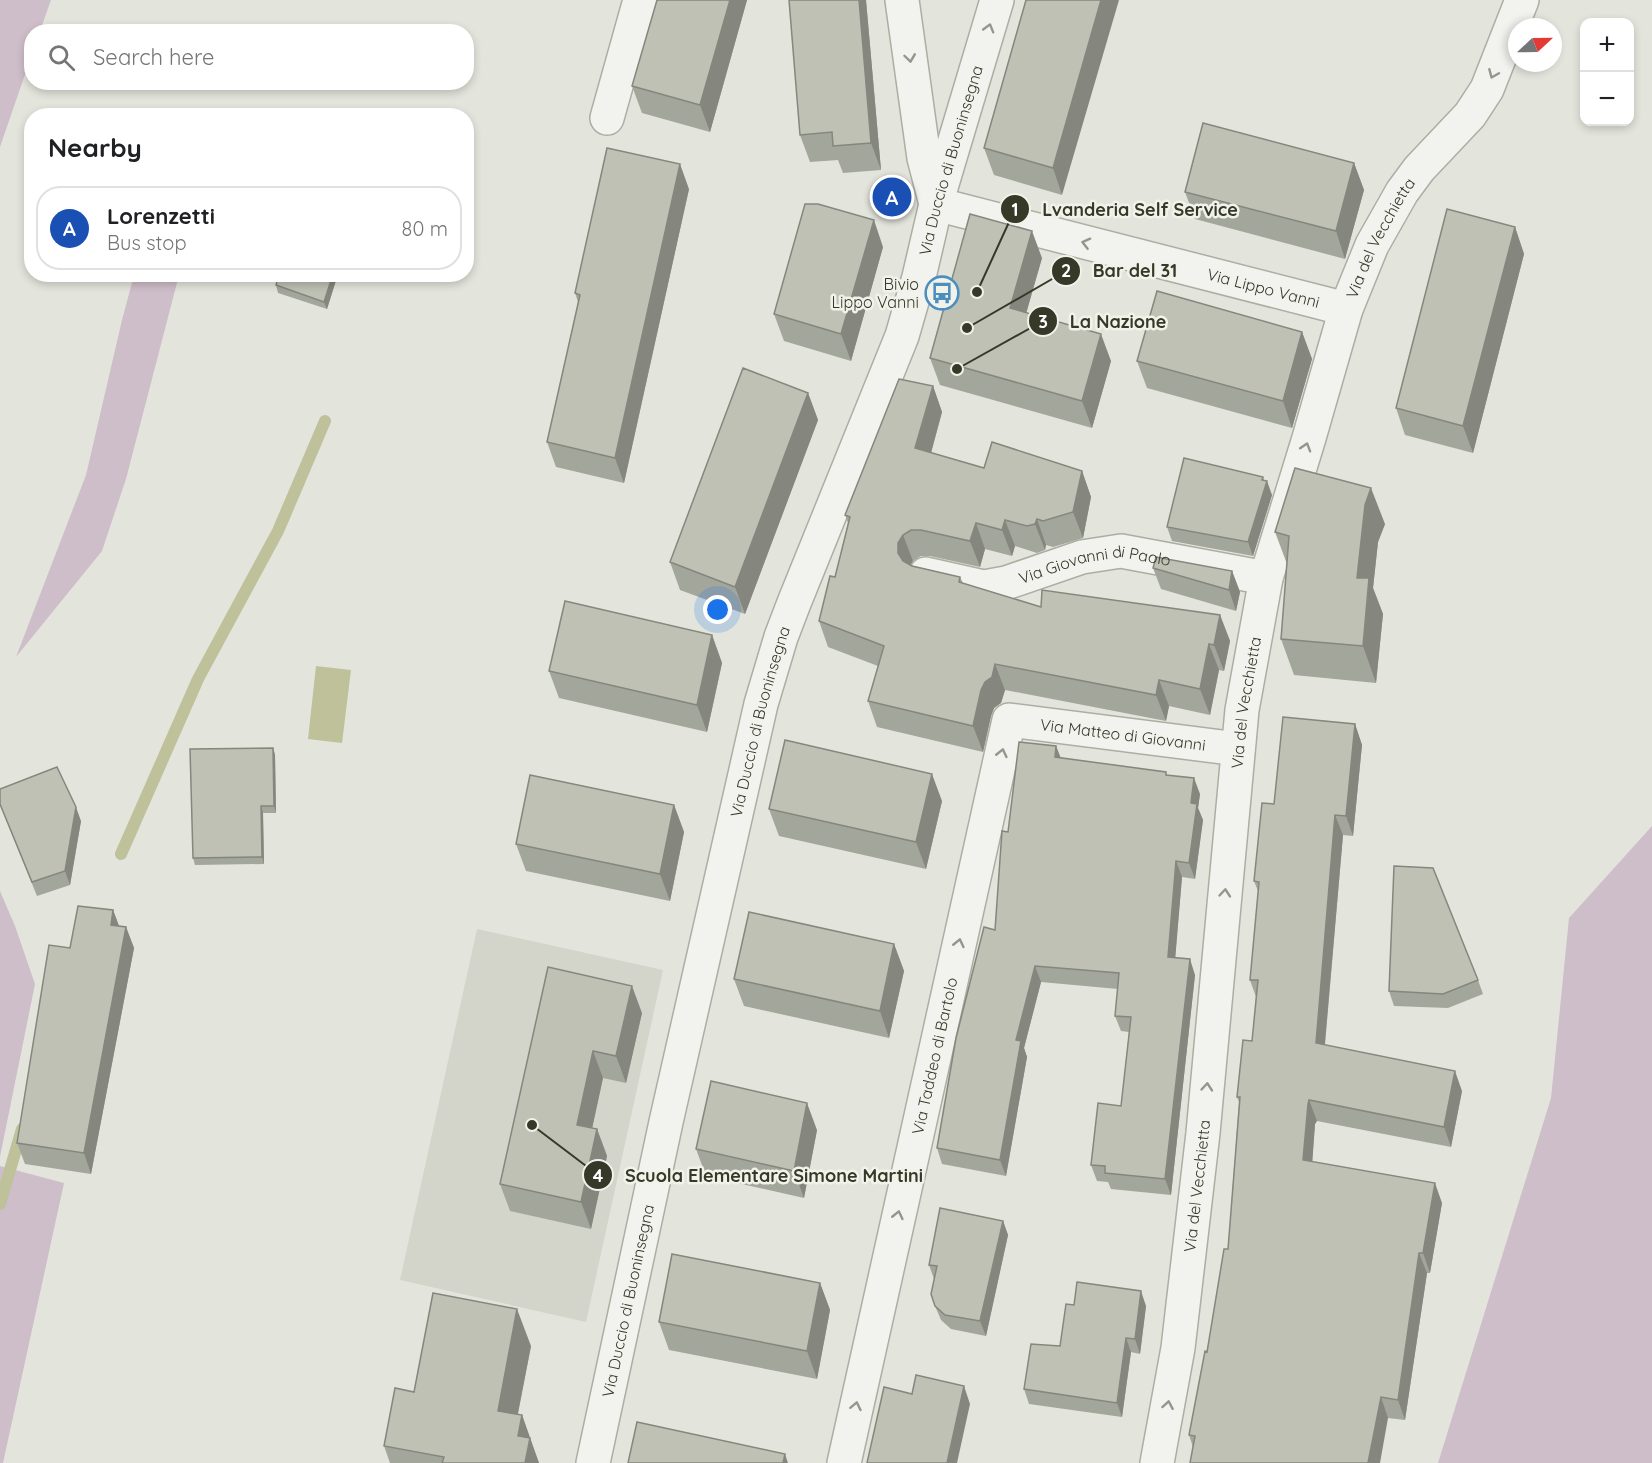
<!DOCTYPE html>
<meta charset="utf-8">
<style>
:root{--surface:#fff;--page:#f6f6f6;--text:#202124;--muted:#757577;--line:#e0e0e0;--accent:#b45309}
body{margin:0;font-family:Quicksand,sans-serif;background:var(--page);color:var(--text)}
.controls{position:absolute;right:18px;top:18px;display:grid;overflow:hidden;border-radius:12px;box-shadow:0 3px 9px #0003}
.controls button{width:54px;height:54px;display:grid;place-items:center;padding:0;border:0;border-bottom:2px solid var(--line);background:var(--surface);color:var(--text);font:30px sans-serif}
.compass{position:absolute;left:1508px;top:18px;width:54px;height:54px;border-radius:50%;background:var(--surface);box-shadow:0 3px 9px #0003;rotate:68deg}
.you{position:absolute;left:718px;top:610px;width:21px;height:21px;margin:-15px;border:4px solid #fff;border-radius:50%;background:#1a73e8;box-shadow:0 0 0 9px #1a73e833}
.badge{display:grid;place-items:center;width:39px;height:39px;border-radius:50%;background:var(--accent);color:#fff;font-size:20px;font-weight:700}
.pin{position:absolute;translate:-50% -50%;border:3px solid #fff;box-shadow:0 2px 6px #0006}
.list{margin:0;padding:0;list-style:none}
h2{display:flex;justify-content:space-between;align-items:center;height:78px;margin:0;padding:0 24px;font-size:26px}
h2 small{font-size:20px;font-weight:400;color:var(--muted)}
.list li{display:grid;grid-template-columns:39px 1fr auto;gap:18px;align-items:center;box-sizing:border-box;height:84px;margin:0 12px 12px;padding:0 12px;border:2px solid var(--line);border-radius:24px}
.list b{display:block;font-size:22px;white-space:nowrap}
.list p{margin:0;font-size:20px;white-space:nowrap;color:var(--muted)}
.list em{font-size:20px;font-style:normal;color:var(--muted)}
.icon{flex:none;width:33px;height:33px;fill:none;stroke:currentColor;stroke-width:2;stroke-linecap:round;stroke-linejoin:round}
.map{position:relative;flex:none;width:1652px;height:1463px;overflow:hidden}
.search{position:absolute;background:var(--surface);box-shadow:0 3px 9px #0003;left:24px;top:24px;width:450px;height:66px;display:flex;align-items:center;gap:15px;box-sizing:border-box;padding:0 21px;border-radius:24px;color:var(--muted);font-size:22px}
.panel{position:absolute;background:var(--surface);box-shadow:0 3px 9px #0003;left:24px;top:108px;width:450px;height:174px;border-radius:24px}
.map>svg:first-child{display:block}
.built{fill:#d3d5cb}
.green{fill:#cebec9}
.water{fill:#bec19a}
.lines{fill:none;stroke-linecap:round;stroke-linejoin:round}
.stream{stroke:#bec19a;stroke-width:12}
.minor-casing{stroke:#acaea2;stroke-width:36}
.minor{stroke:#f2f3ee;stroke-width:33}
.wall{fill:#a3a69b}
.shaded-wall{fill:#85877e}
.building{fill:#bec1b4;stroke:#85877e;stroke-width:1.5}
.oneway{stroke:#94968b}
.labels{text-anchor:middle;stroke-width:5;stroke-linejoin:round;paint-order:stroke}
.street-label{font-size:16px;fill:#363928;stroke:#f1f3eb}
.poi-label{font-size:16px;fill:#363928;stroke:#f1f3eb;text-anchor:end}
.leader{fill:none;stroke:#363928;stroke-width:2}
.callout-dot{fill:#363928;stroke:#f1f3eb;stroke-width:2}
.mark-label{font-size:18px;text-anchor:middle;font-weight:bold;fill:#fff}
.callout-label{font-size:18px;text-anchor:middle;font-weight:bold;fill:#363928;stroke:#f1f3eb;stroke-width:5;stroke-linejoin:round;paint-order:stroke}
</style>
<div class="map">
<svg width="1652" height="1463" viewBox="0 0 1652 1463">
<rect width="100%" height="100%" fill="#e3e5dc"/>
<path class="built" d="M477,929L663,970L586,1322L400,1280Z"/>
<path class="green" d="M0,0H51L40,31L32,32L31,57L0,147Z
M134,275H179L126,479L102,551L16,657L86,475L122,320Z
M1652,826V1463H1438L1551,1098L1569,918Z
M0,891L15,926L35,984L0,1157Z
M0,1166L64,1183L3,1463H0Z"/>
<path class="water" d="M316,666L351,670L342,743L308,739Z"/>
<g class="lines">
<path class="stream" d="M121,854L198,679L278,531L325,421
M0,1204L22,1129"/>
<g class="minor-casing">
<g id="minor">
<path d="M902,0L924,158L936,204"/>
<path d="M607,118L640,0"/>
<path id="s1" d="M936,204L1346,309"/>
<path id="s2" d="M926,574L984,587L1006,583L1082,557L1121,551L1266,578"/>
<path id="s3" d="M593,1463L666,1122L761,704L781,637L794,603L902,336L919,277L936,204L997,0"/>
<path id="s4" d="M844,1463L1009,720L1238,749"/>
<path id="s5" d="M1157,1463L1178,1348L1203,1133L1242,710L1266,578L1309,438L1346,309L1372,245L1402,192L1419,169L1470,115L1487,89L1522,0"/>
</g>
</g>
<use href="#minor" class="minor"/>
</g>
<path class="wall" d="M657,0H747L710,132L642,113L632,86Z
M866,0L881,170L843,173L838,160L810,162L800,135Z
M1026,0L1062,195L994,175L984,148Z
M1354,163L1364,190L1345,259L1195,219L1185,192Z
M689,189L624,483L556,467L547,442L578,302L575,293Z
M1515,227L1524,254L1473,453L1405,435L1396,408Z
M883,247L851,361L784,341L774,314Z
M1042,258L1026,313L1111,361L1092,428L940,385L930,358Z
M338,274L327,309L278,293L276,285Z
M1302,332L1312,359L1292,428L1147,388L1137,361Z
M933,386L942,412L931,453L984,468L1082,471L1091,497L1083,538L1053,547L1046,545L1045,550L1037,553L1015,546L1012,556L985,549L980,567L930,556H921L913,561L910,565L960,577L963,583L1041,607L1220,615L1230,641L1224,671L1219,670L1210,715L1169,706L1166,721L1005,690L1001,703L994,708L991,716L983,752L877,727L868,701L878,666L828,647L819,621L835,577L848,523L845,515Z
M808,393L818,420L745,614L680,590L670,562Z
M1264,480L1272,495L1253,556L1172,541L1167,527Z
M1385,524L1378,542L1373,588L1383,614L1376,683L1294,675L1281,639L1287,564L1275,532Z
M1153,568L1232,571L1240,592L1236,611L1161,589Z
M712,635L722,663L707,732L559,698L549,671Z
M1355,724L1362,745L1353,836L1343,835L1325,1045L1462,1091L1451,1147L1317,1121L1315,1124L1312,1162L1442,1203L1430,1273H1427L1405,1420L1388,1418L1193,1447L1189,1435L1228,1249L1239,1102L1237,1097L1252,1041L1256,997L1250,980L1258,891L1254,881L1274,804Z
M1056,746L1061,758L1166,772L1167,775L1200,794L1198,808L1203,820L1195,879L1182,877L1175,958L1195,975L1171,1195L1111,1189L1108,1182L1097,1181L1091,1165L1121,1106L1129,1032L1121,1031L1115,1016L1118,989L1041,982L1024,1048L1027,1057L1006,1176L942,1164L937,1148L995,930L1008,832Z
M273,748L275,755L276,813H263L264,864L195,865L193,858Z
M0,789L81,821L70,885L37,896L0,805Z
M942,801L926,869L779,836L769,809Z
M674,805L684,832L670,901L526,871L516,844Z
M113,910L119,926L126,927L134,948L91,1174L25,1164L17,1143L70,948Z
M894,944L904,971L889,1038L744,1006L734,979Z
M548,967L642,1013L626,1083L603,1078L592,1128L597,1129L607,1156L591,1229L510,1211L500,1184Z
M1478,980L1483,994L1448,1008L1394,1006L1389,991Z
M817,1130L804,1198L706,1176L696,1149Z
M1003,1221L1008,1235L986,1336L951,1329L941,1320L935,1306L934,1279L929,1265Z
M820,1283L830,1310L817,1379L669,1350L659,1322Z
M1074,1305L1146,1306L1140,1354L1131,1352L1122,1417L1029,1404L1024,1389L1060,1346Z
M531,1346L518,1414L522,1415L539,1463H390L384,1446L414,1392Z"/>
<path class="shaded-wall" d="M730,0H747L710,132L700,105Z
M859,0H866L881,170L871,143Z
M1101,0H1119L1062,195L1053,168Z
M1354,163L1364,190L1345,259L1336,231Z
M680,164L689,189L624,483L615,458Z
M874,220L883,247L851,361L841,334Z
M1515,227L1524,254L1473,453L1463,426Z
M1032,231L1042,258L1020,335L1010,308Z
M333,274H338L327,309L324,302Z
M1302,332L1312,359L1292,428L1283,401Z
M1101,334L1111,361L1092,428L1082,401Z
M933,386L942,412L925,475L915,448Z
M808,393L818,420L745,614L735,587Z
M1082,471L1091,497L1083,538L1073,512Z
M1263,477L1265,485L1267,481L1272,495L1253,556L1248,542Z
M1371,488L1385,524L1378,542L1373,588L1383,614L1376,683L1363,646L1357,578L1365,505Z
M1037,519L1046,545L1045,550L1035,524Z
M1005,520L1015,546L1012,556L1002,530Z
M976,523L985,549L980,567L970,541Z
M903,535L913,561L908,569L898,553V543Z
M1232,571L1240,592L1236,611L1229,590Z
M1220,615L1230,641L1224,671L1214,645Z
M712,635L722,663L707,732L697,705Z
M1209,644L1219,670L1210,715L1200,689Z
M995,664L1005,690L1001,703L994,708L991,716L983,752L973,726L981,690Z
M1159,680L1169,706L1166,721L1156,695Z
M1355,724L1362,745L1353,836L1346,816Z
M1056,746L1062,762L1055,757Z
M273,748L275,755L276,813L274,806Z
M932,774L942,801L926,869L916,842Z
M1194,778L1200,794L1198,808L1203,820L1195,879L1189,863L1191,803Z
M674,805L684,832L670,901L660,874Z
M261,806L263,813L264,864L262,857Z
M76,807L81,821L70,885L65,871Z
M1335,815L1343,835L1323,1064L1316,1043Z
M1176,861L1182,877L1174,973L1168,957Z
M113,910L121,931L111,925Z
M126,927L134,948L91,1174L84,1153Z
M894,944L904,971L889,1038L880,1011Z
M1190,959L1195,975L1171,1195L1165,1179Z
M1035,966L1041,982L1024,1048L1027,1057L1006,1176L1000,1160L1016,1040Z
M632,986L642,1013L626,1083L616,1056Z
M593,1051L603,1078L587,1152L577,1125Z
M1455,1071L1462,1091L1451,1147L1444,1127Z
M1309,1100L1317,1121L1315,1124L1311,1180L1303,1160L1308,1104Z
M807,1103L817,1130L804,1198L794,1171Z
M597,1129L607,1156L591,1229L581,1202Z
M1435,1183L1442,1203L1430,1273L1423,1253Z
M1003,1221L1008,1235L986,1336L980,1321Z
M1419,1253L1427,1273L1405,1420L1398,1400Z
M820,1283L830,1310L817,1379L807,1351Z
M1141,1291L1146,1306L1140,1354L1135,1339Z
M517,1309L531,1346L511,1448L498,1411Z
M1126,1338L1131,1352L1122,1417L1117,1403Z
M964,1386L970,1404L957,1463H947Z
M1381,1397L1388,1418L1380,1463H1368Z
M522,1415L535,1452L539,1463H525L518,1436Z
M785,1454L788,1463H783Z"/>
<path class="building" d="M657,0H730L700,105L632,86Z
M789,0H859L871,143L833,146L832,132L800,135Z
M1026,0H1101L1053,168L984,148Z
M1203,123L1354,163L1336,231L1185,192Z
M607,148L680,164L615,458L547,442L580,295L575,293Z
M805,204H818L874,220L841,334L774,314Z
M1447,209L1515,227L1463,426L1396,408Z
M970,214L1032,231L1010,308L1101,334L1082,401L930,358Z
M279,274H333L324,302L276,285Z
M1157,291L1302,332L1283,401L1137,361Z
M743,368L808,393L735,587L670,562Z
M899,379L933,386L915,448L984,468L992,442L1082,471L1073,512L1043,521L1037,519L1035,524L1027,526L1005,520L1002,530L976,523L970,541L921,530H911L903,535L898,543V553L903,561L912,566L960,577L959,582L1041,607L1042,590L1220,615L1214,645L1209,644L1200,689L1159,680L1156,695L995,664L992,677L985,682L981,690L973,726L868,701L884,646L819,621L830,576L835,577L850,517L845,515Z
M1184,458L1263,477L1262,480L1267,481L1248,542L1167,527Z
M1295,468L1371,488L1365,505L1357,578H1369L1363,646L1281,639L1289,536L1275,532Z
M1156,557L1232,571L1229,590L1153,568Z
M565,601L712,635L697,705L549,671Z
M1283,717L1355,724L1346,816L1335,815L1316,1043L1455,1071L1444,1127L1309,1100L1308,1104L1303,1160L1435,1183L1423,1253H1419L1398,1400L1381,1397L1368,1463H1190L1195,1436L1189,1435L1205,1351L1207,1352L1224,1249H1228L1240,1097H1237L1243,1040L1252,1041L1258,980H1250L1259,882L1254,881L1262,803L1274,804Z
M785,740L932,774L916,842L769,809Z
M1019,742L1056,746L1055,757L1166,772V775L1194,778L1191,803L1197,804L1189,863L1176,861L1168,957L1190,959L1165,1179L1105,1173V1166L1091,1165L1098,1103L1121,1106L1131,1017L1115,1016L1119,973L1035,966L1016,1040L1021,1041L1000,1160L937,1148L956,1038L984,927L995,930L1002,831L1008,832Z
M273,748L274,806H261L262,857L193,858L190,749Z
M57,767L76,807L65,871L32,882L0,804V789Z
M530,775L674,805L660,874L516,844Z
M1394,866L1433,868L1478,980L1443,994L1389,991Z
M78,906L113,910L111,925L126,927L84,1153L17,1143L49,945L70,948Z
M749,912L894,944L880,1011L734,979Z
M548,967L632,986L616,1056L593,1051L577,1125L597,1129L581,1202L500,1184Z
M711,1081L807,1103L794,1171L696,1149Z
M940,1208L1003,1221L980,1321L945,1315L935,1306L931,1294L937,1266L929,1265Z
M672,1254L820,1283L807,1351L659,1322Z
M1077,1282L1141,1291L1135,1339L1126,1338L1117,1403L1024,1389L1031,1344L1060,1346L1066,1304L1074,1305Z
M433,1293L517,1309L498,1411L522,1415L518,1436L530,1438L525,1463H442L444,1457L384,1446L395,1388L414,1392Z
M916,1375L964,1386L947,1463H867L884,1387L912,1394Z
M637,1422L785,1454L783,1463H628Z"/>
<defs><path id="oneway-chevron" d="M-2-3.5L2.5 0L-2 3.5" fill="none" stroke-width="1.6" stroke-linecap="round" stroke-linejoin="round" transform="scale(1.5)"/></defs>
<g class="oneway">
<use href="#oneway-chevron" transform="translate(989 28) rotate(-74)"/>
<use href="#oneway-chevron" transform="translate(910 58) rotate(82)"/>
<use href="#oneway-chevron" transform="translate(1493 74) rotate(113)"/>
<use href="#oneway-chevron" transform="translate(1086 243) rotate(-166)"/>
<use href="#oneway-chevron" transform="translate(1306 447) rotate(-73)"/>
<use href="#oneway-chevron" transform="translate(1002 753) rotate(-77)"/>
<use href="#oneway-chevron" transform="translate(1225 893) rotate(-85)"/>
<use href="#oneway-chevron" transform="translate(959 943) rotate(-77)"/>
<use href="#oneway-chevron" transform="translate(1207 1087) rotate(-85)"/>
<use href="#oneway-chevron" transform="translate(898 1215) rotate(-77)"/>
<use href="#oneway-chevron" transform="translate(1168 1405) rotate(-80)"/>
<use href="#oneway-chevron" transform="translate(856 1406) rotate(-78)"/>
</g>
<defs>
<g id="bus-ring" transform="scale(1.725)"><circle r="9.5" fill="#f1f3eb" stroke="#4c8ebe" stroke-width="1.5"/><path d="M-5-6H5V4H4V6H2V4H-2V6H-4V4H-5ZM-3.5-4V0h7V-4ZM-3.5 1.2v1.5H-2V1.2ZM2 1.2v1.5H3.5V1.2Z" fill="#4c8ebe"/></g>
</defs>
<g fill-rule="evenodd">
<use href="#bus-ring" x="942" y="293"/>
</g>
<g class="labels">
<g class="street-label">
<text dy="6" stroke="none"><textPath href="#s3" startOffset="1354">Via Duccio di Buoninsegna</textPath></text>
<text dy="6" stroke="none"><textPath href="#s5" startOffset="1252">Via del Vecchietta</textPath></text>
<text dy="6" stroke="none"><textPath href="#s1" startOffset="338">Via Lippo Vanni</textPath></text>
<text dy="6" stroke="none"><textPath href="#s2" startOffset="174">Via Giovanni di Paolo</textPath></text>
<text dy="6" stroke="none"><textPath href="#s5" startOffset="766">Via del Vecchietta</textPath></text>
<text dy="6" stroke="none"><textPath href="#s3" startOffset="760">Via Duccio di Buoninsegna</textPath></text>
<text dy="6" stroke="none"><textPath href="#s4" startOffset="876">Via Matteo di Giovanni</textPath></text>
<text dy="6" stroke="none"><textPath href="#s4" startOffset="417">Via Taddeo di Bartolo</textPath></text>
<text dy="6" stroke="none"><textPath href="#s5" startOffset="280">Via del Vecchietta</textPath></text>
<text dy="6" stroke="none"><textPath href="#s3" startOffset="166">Via Duccio di Buoninsegna</textPath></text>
</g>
<g class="poi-label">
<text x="919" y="290">Bivio<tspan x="919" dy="18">Lippo Vanni</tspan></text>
</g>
</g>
<path class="leader" d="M977 292L1015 209M967 328L1066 271M957 369L1043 321M532 1125L598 1175"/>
<g class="callout-dot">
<circle cx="977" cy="292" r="6"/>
<circle cx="967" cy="328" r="6"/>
<circle cx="957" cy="369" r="6"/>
<circle cx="532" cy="1125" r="6"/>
<circle cx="1015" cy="209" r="15"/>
<circle cx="1066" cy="271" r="15"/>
<circle cx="1043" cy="321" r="15"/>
<circle cx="598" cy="1175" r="15"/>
</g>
<g class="mark-label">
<text x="1015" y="216">1</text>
<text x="1066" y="277">2</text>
<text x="1043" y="328">3</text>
<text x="598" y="1182">4</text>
</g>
<g class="callout-label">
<text x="1140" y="216">Lvanderia Self Service</text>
<text x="1135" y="277">Bar del 31</text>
<text x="1118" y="328">La Nazione</text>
<text x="774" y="1182">Scuola Elementare Simone Martini</text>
</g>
</svg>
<div class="controls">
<button>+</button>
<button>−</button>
</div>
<svg class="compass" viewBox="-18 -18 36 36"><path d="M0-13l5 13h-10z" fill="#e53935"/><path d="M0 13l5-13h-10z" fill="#757577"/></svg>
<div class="you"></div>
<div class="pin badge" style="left:892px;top:197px;background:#1a4fb4">A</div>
<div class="search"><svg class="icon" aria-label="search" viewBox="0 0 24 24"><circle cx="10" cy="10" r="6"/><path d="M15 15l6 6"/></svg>Search here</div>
<section class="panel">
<h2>Nearby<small></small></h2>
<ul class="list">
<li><span class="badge" style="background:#1a4fb4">A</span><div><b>Lorenzetti</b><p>Bus stop</p></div><em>80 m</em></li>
</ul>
</section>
</div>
